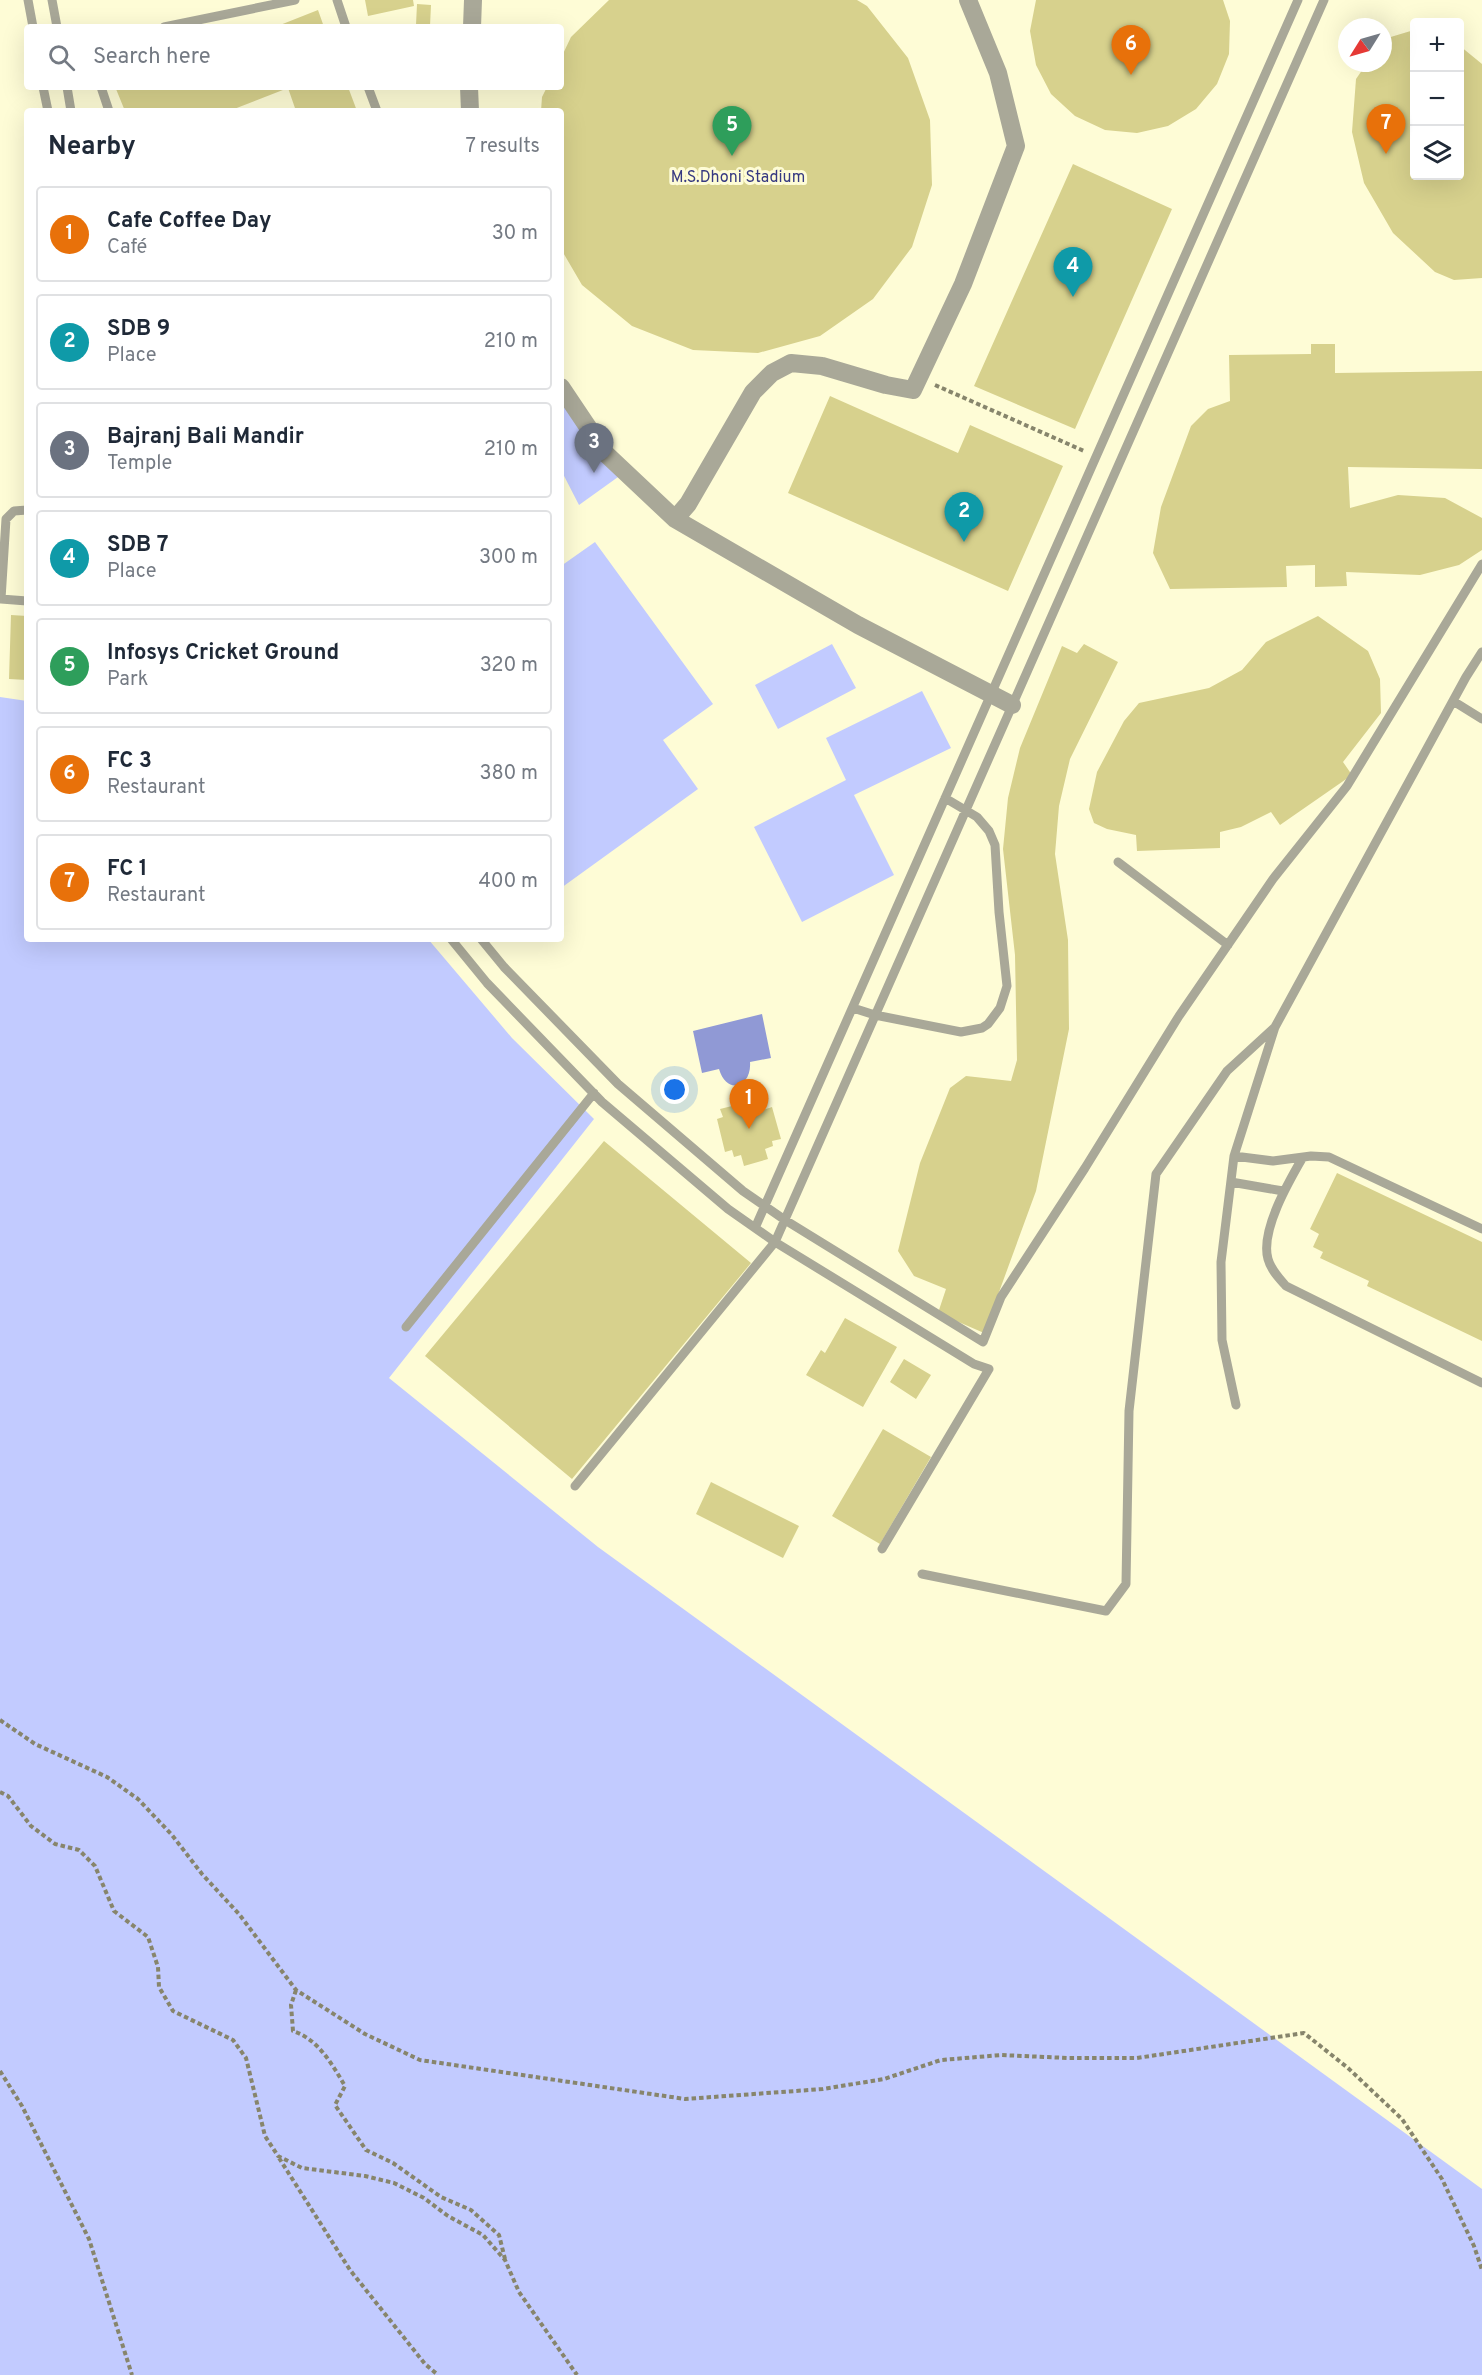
<!DOCTYPE html>
<meta charset="utf-8">
<style>
:root{--surface:#fff;--page:#f6f6f7;--text:#1f2937;--muted:#747a83;--line:#e0e1e3;--accent:#4949bf}
body{margin:0;font-family:Overpass,sans-serif;background:var(--page);color:var(--text)}
.controls{position:absolute;right:18px;top:18px;display:grid;overflow:hidden;border-radius:6px;box-shadow:0 6px 24px #0002}
.controls button{width:54px;height:54px;display:grid;place-items:center;padding:0;border:0;border-bottom:2px solid var(--line);background:var(--surface);color:var(--text);font:30px sans-serif}
.compass{position:absolute;left:1338px;top:18px;width:54px;height:54px;border-radius:50%;background:var(--surface);box-shadow:0 6px 24px #0002;rotate:233deg}
.you{position:absolute;left:675px;top:1090px;width:21px;height:21px;margin:-15px;border:4px solid #fff;border-radius:50%;background:#1a73e8;box-shadow:0 0 0 9px #1a73e833}
.badge{display:grid;place-items:center;width:39px;height:39px;border-radius:50%;background:var(--accent);color:#fff;font-size:20px;font-weight:700}
.pin{position:absolute;translate:-50% -50px;filter:drop-shadow(0 2px 3px #0008)}
.pin::after{content:'';position:absolute;top:32px;width:21px;height:18px;background:inherit;clip-path:polygon(0 0,100% 0,50% 100%)}
.list{margin:0;padding:0;list-style:none}
h2{display:flex;justify-content:space-between;align-items:center;height:78px;margin:0;padding:0 24px;font-size:26px}
h2 small{font-size:20px;font-weight:400;color:var(--muted)}
.list li{display:grid;grid-template-columns:39px 1fr auto;gap:18px;align-items:center;box-sizing:border-box;height:96px;margin:0 12px 12px;padding:0 12px;border:2px solid var(--line);border-radius:6px}
.list b{display:block;font-size:22px;white-space:nowrap}
.list p{margin:0;font-size:20px;white-space:nowrap;color:var(--muted)}
.list em{font-size:20px;font-style:normal;color:var(--muted)}
.icon{flex:none;width:33px;height:33px;fill:none;stroke:currentColor;stroke-width:2;stroke-linecap:round;stroke-linejoin:round}
.map{position:relative;flex:none;width:1482px;height:2375px;overflow:hidden}
.search{position:absolute;background:var(--surface);box-shadow:0 6px 24px #0002;left:24px;top:24px;width:540px;height:66px;display:flex;align-items:center;gap:15px;box-sizing:border-box;padding:0 21px;border-radius:6px;color:var(--muted);font-size:22px}
.panel{position:absolute;background:var(--surface);box-shadow:0 6px 24px #0002;left:24px;top:108px;width:540px;height:834px;border-radius:6px}
.map>svg:first-child{display:block}
.green{fill:#c2cbff}
.water{fill:#9099d5}
.building{fill:#d7d18d}
.lines{fill:none;stroke-linecap:round;stroke-linejoin:round}
.path{stroke:#87856c;stroke-width:4;stroke-dasharray:4.5 3;stroke-linecap:butt}
.service{stroke:#a9a898;stroke-width:9}
.minor{stroke:#a9a898;stroke-width:18}
.labels{text-anchor:middle;stroke-width:6;stroke-linejoin:round;paint-order:stroke}
.park-label{font-size:16px;fill:#363981;stroke:#fefcd6}
</style>
<div class="map">
<svg width="1482" height="2375" viewBox="0 0 1482 2375">
<rect width="100%" height="100%" fill="#fefcd6"/>
<path class="green" d="M561,382L625,472L579,505L561,470Z
M595,542L713,704L663,740L698,789L561,888V566Z
M832,644L856,688L778,729L755,685Z
M922,691L951,748L854,795L894,875L802,922L754,827L846,780L826,738Z
M0,697L27,701V939H428L512,1038L594,1119L389,1378L598,1547L1482,2189V2375H0Z"/>
<path class="water" d="M762,1014L771,1058L750,1062C752,1087 727,1096 719,1069L702,1073L693,1031Z"/>
<path class="building" d="M365,0H413L414,6L368,16Z
M609,0H857L867,6L908,58L930,120L932,185L912,247L873,299L820,336L758,353L693,350L632,326L582,285L561,249V111H541L542,97L547,87H561V58L571,37Z
M1036,0H1223L1230,21L1229,54L1217,84L1196,109L1168,126L1137,133L1105,130L1075,116L1051,94L1036,65L1030,31Z
M417,4L431,5L430,26L416,25Z
M318,10L324,27H275Z
M1414,30V176H1460V46L1482,64V278L1454,280L1435,272L1393,233L1364,183L1352,132L1356,79L1367,63H1383L1384,39Z
M120,87H348L357,111H296L288,88L229,111H125L116,89Z
M1073,164L1172,209L1075,429L974,386Z
M1311,344H1335V373L1482,371V469L1348,467L1350,508L1398,495L1445,498L1482,518V550L1459,565L1420,575L1346,572L1347,586L1315,587V565L1286,566L1287,587L1170,589L1153,553L1161,507L1191,426L1208,409L1230,401L1229,355L1311,354Z
M830,396L958,453L970,425L1063,466L1008,591L788,493Z
M11,615L27,616V680L9,679Z
M1318,616L1368,651L1380,679L1381,713L1343,762L1352,775L1280,825L1271,812L1241,827L1220,832V848L1137,851L1136,835L1107,829L1094,823L1089,809L1097,772L1124,721L1139,703L1209,688L1242,670L1266,642Z
M1084,644L1118,662L1070,759L1059,806L1055,854L1068,940L1069,1029L1036,1191L984,1333L938,1313L946,1289L914,1276L898,1251L920,1163L950,1088L966,1076L1011,1081L1017,1060L1015,955L1003,849L1008,798L1020,748L1062,646L1077,653Z
M760,1099L763,1110L772,1107L781,1139L772,1141L773,1146L765,1149L768,1159L744,1166L741,1155L734,1157L732,1150L725,1152L717,1119L723,1117L720,1109Z
M604,1141L751,1263L572,1479L425,1356Z
M1337,1173L1482,1242V1341L1367,1286L1369,1281L1320,1258L1323,1252L1313,1247L1319,1234L1310,1229Z
M845,1318L897,1347L863,1407L806,1375L821,1350L825,1353Z
M904,1359L931,1375L916,1399L890,1382Z
M883,1429L931,1457L880,1544L832,1516Z
M711,1482L799,1526L783,1558L696,1514Z"/>
<g class="lines">
<path class="path" d="M935,385L1084,451
M0,1720L35,1744L107,1777L138,1799L172,1835L202,1874L239,1914L296,1990L365,2034L420,2060L685,2099L823,2089L884,2079L941,2060L1001,2055L1068,2058H1137L1304,2033L1348,2068L1402,2119L1442,2179L1474,2246L1482,2270
M0,1792L8,1796L31,1826L55,1844L79,1850L95,1866L114,1911L148,1937L158,1967L159,1987L173,2011L233,2040L246,2058L265,2136L278,2156L302,2168L365,2176L394,2183L424,2198L448,2216L483,2235L505,2260L519,2292L577,2375
M296,1990L291,2005L293,2031C318,2039 332,2064 345,2086L335,2105L366,2150L393,2163L441,2197L471,2210L499,2235L505,2259
M0,2071L22,2106L89,2239L132,2375
M279,2158L350,2270L425,2364L438,2375"/>
<path class="service" d="M28,0L33,27
M52,0L57,27
M337,0L346,27
M164,27L295,0
M43,87L48,111
M67,87L71,111
M101,87L109,111
M368,87L377,111
M27,510L14,511L6,519L1,599L27,601
M1453,701L1482,719
M1118,862L1228,945
M451,939L487,983L602,1102L728,1209L775,1242L974,1364L989,1369L882,1549
M481,939L504,967L618,1084L743,1191L785,1220L983,1342L1001,1297L1085,1168L1179,1016L1273,879L1347,786L1482,564
M853,1008L875,1015L961,1032L982,1028L988,1024L1000,1008L1007,986L999,912L995,845L989,831L977,817L945,798
M1234,1156L1273,1161L1311,1156L1329,1157L1482,1229
M1303,1157C1289,1181 1260,1231 1268,1259C1271,1270 1279,1278 1286,1286L1482,1383
M1231,1182L1283,1191
M755,1228L1298,0
M406,1327L594,1093
M1236,1405L1222,1340L1221,1262L1234,1156L1275,1027L1466,677L1482,652
M575,1486L775,1242L1324,0
M922,1574L1106,1611L1126,1584L1129,1411L1156,1174L1227,1071L1275,1027"/>
<path class="minor" d="M472,27L473,0
M469,87L470,111
M561,387L606,454L675,519L858,625L1012,705
M675,519L688,504L753,392L772,373L791,363L822,366L886,385L913,390L963,284L1016,146L998,73L968,0"/>
</g>
<g class="labels">
<g class="park-label">
<text x="738" y="182">M.S.Dhoni Stadium</text>
</g>
</g>
</svg>
<div class="controls">
<button>+</button>
<button>−</button>
<button><svg class="icon" aria-label="layers" viewBox="0 0 24 24"><path d="M12 4l9 5-9 5-9-5zM3 14l9 5 9-5"/></svg></button>
</div>
<svg class="compass" viewBox="-18 -18 36 36"><path d="M0-13l5 13h-10z" fill="#e53935"/><path d="M0 13l5-13h-10z" fill="#747a83"/></svg>
<div class="you"></div>
<div class="pin badge" style="left:749px;top:1129px;background:#e8710a">1</div>
<div class="pin badge" style="left:964px;top:542px;background:#0f9aa8">2</div>
<div class="pin badge" style="left:594px;top:473px;background:#6b7280">3</div>
<div class="pin badge" style="left:1073px;top:297px;background:#0f9aa8">4</div>
<div class="pin badge" style="left:732px;top:156px;background:#2e9e5b">5</div>
<div class="pin badge" style="left:1131px;top:75px;background:#e8710a">6</div>
<div class="pin badge" style="left:1386px;top:154px;background:#e8710a">7</div>
<div class="search"><svg class="icon" aria-label="search" viewBox="0 0 24 24"><circle cx="10" cy="10" r="6"/><path d="M15 15l6 6"/></svg>Search here</div>
<section class="panel">
<h2>Nearby<small>7 results</small></h2>
<ul class="list">
<li><span class="badge" style="background:#e8710a">1</span><div><b>Cafe Coffee Day</b><p>Café</p></div><em>30 m</em></li>
<li><span class="badge" style="background:#0f9aa8">2</span><div><b>SDB 9</b><p>Place</p></div><em>210 m</em></li>
<li><span class="badge" style="background:#6b7280">3</span><div><b>Bajranj Bali Mandir</b><p>Temple</p></div><em>210 m</em></li>
<li><span class="badge" style="background:#0f9aa8">4</span><div><b>SDB 7</b><p>Place</p></div><em>300 m</em></li>
<li><span class="badge" style="background:#2e9e5b">5</span><div><b>Infosys Cricket Ground</b><p>Park</p></div><em>320 m</em></li>
<li><span class="badge" style="background:#e8710a">6</span><div><b>FC 3</b><p>Restaurant</p></div><em>380 m</em></li>
<li><span class="badge" style="background:#e8710a">7</span><div><b>FC 1</b><p>Restaurant</p></div><em>400 m</em></li>
</ul>
</section>
</div>
